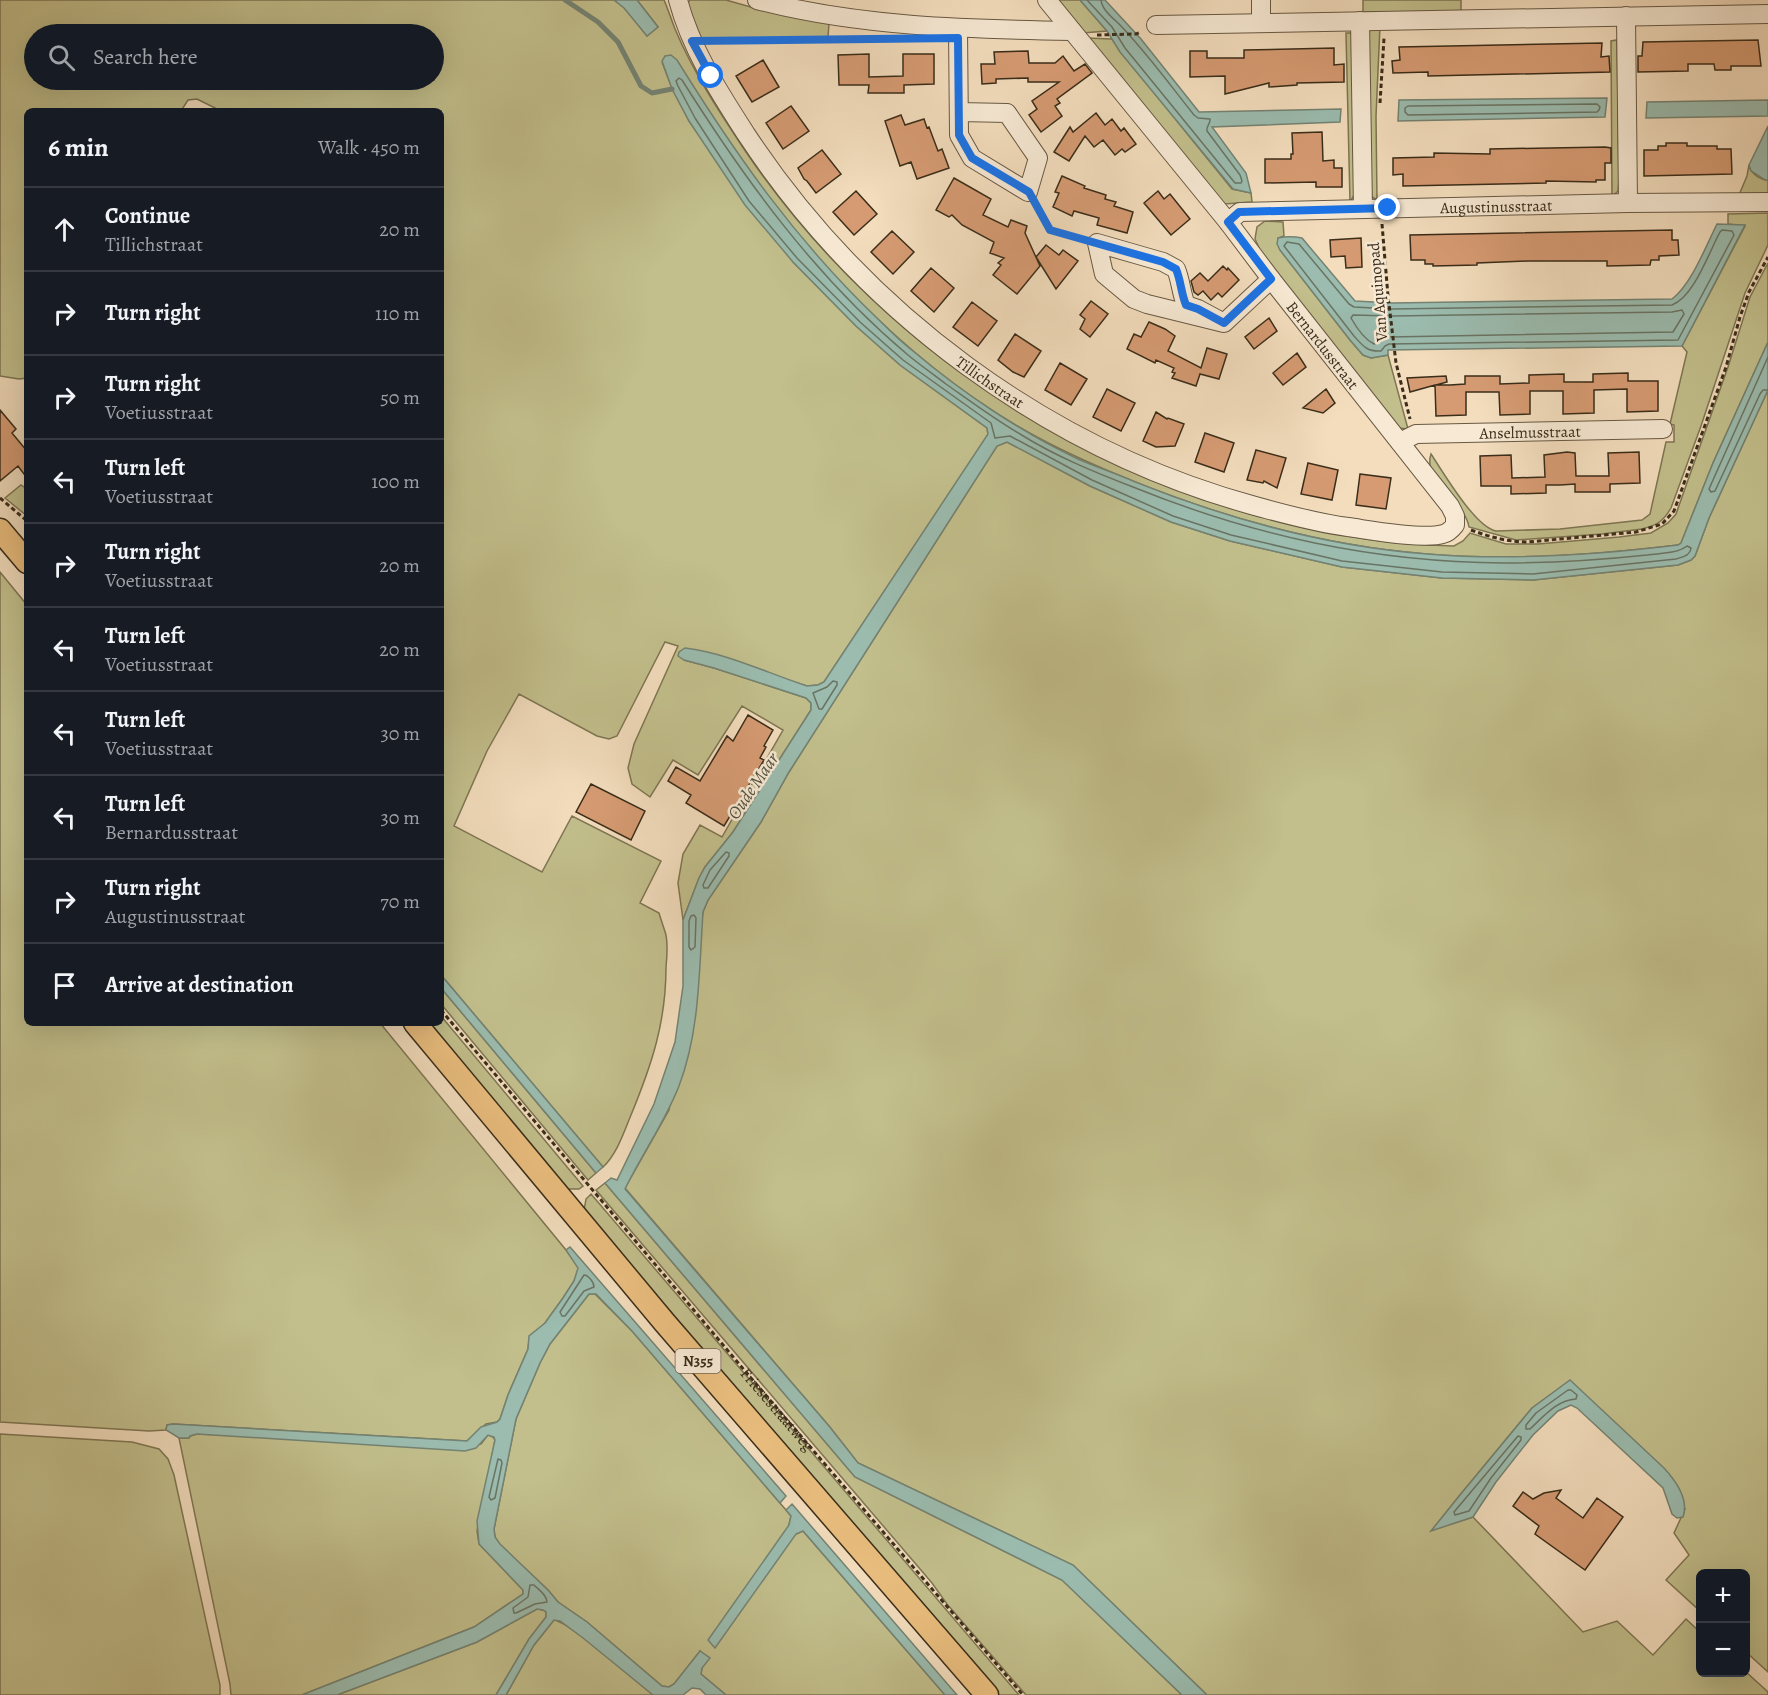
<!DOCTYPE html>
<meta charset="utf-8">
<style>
:root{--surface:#171b24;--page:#242831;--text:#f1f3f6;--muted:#9ea1a6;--line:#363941}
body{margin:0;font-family:Alegreya,serif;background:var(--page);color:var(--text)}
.controls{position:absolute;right:18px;bottom:18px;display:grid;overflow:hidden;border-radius:9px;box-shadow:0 6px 24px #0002}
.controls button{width:54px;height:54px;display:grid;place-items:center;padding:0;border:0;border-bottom:2px solid var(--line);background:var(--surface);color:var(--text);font:30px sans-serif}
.stop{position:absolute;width:18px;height:18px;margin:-14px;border:4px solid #1a73e8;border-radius:50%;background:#fff}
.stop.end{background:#1a73e8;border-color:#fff;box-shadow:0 2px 6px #0008}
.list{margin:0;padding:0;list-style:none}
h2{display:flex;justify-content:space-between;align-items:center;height:78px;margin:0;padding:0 24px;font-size:26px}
h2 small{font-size:20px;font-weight:400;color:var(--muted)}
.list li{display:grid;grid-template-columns:39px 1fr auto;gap:18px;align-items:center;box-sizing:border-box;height:84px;padding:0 24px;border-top:2px solid var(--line)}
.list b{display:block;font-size:22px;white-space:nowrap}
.list p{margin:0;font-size:20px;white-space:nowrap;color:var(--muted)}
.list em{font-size:20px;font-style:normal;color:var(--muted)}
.icon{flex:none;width:33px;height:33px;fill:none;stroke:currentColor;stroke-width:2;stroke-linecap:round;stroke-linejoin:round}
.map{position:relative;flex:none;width:1768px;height:1695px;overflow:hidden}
.search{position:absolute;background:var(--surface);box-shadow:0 6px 24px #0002;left:24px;top:24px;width:420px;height:66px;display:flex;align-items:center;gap:15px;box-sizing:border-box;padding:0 21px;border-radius:33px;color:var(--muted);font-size:22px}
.panel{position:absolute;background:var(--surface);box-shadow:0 6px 24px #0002;left:24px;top:108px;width:420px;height:918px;border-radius:9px}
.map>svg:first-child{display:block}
.green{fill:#c2bf8c;stroke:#7e7653;stroke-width:1.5;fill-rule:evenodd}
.water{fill:#9bbcaf;stroke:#748373;stroke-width:1.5}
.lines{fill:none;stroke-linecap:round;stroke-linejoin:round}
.shore{stroke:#6a7464;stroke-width:1.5}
.stream{stroke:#748373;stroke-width:5}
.building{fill:#d69b73;stroke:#3a2d1a;stroke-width:1.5}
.minor-casing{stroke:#685943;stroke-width:20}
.major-casing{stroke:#3a2d1a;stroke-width:25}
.path{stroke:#3a2d1a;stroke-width:3;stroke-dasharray:4.5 3;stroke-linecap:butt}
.minor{stroke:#f7e9d4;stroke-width:18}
.major{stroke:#eabe7e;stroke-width:22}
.route{stroke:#1a73e8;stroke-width:8}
.labels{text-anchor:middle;stroke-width:5;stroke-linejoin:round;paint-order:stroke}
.shield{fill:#f7e9d4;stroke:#736552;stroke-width:1.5}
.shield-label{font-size:15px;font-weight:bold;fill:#3a2d1a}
.street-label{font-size:16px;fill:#3a2d1a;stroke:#f7e9d4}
.water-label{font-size:18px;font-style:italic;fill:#52513f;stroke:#f7e9d4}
</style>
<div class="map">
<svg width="1768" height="1695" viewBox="0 0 1768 1695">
<rect width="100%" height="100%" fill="#f3ddbd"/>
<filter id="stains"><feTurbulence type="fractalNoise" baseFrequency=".00333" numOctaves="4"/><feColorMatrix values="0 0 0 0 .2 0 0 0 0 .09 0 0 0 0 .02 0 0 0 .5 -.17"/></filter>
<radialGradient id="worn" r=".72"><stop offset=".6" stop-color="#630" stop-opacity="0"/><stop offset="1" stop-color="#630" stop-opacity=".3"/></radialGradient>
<path class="green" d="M0,0H614L624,7L647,36L658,27L637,0H664C668,9 671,19 675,29C693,72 720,113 746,152C889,362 1121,505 1373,540C1400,544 1427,545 1454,546L1463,541L1470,533L1506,544H1538L1619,537L1651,533L1668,523L1676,514L1728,367L1750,297L1768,263V342L1713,463L1681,543L1678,545C1594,555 1510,561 1426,554C1326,546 1228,519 1135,482C1098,467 1061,451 1026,431C964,396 907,349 856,298C818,260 783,218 752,175C739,157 728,137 714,120C698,100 679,81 662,62L672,88L689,121L793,262L856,326L900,365L987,428L988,435L824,682L818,685L807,686L782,678L684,660L714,668L806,698L811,703V710L733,832L705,867L699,878L683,920L678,883L683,854L700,825L722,837L783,730L742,706L698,775L673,760L650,797L632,784L628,768L634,744L678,646L665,642L617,736L609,739L597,736L519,694L487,751L454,826L542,872L572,816L661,861L640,903L659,913C661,920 664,928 666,935C668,945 667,957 666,967C666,1022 652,1064 631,1115C624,1132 617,1154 603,1167L441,975V111H221L197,99L188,100L181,111H27V378L19,379L0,376ZM34,34H434V80H34Z
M690,0H726L765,11L829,23L828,37L695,39L685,6Z
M1055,0H1080L1107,31L1082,33Z
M1363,0H1461V12H1363Z
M1380,26L1376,116L1377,200L1371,196L1367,34L1371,29Z
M1346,33H1351L1353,40L1354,195L1350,202Z
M1086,38L1112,39L1189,136L1232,189L1251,193L1252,202L1224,204Z
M1617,40L1619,181L1618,191L1612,197L1611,41Z
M1749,165C1751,173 1759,180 1768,180V194L1739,195L1747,176Z
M1768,213V245L1745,293L1701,426L1671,508C1663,522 1657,525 1642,529L1602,534L1516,540L1469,527C1465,501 1422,481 1431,454C1443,472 1475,527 1496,531L1560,529L1642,520L1650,514L1666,442H1674V425L1670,424L1687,352L1682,346L1745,226L1728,224V214Z
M1265,221L1283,222L1284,236L1278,238L1280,250L1350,340L1363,355L1371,358L1388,355L1408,429L1399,428L1256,252L1259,248L1255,239L1257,227Z
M1768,390V1672L1746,1652V1574H1700V1611L1666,1580L1689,1555L1674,1533L1685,1509L1570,1381L1532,1408L1460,1495L1432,1530L1473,1517L1583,1632L1617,1621L1653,1655L1686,1619L1700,1632V1672H1746L1768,1692V1695H1207L1073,1565L858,1463L829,1426L625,1188L669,1110L703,912L708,900L761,822L789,772L997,446L1007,442L1090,486L1171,522L1230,541L1342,567L1442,578L1533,580L1678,565L1691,560L1695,556L1709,518Z
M21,485L27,489V516L5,498Z
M0,572L27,605V1023H380L566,1250L579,1268L574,1281L563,1298L545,1323L529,1340L528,1349L508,1395L500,1419L497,1422L486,1424L467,1441L173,1424L167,1425L166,1430L149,1431L0,1422Z
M441,988L596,1173L588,1180L441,1004Z
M441,1016L583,1186L579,1189H566L427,1023H441Z
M605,1183L855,1477L1062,1580L1182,1695H1026L947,1604L932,1583L596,1190Z
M591,1194L1019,1695H998L584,1210L586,1199Z
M589,1294H595L632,1331L786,1510L791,1516L789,1525L796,1534L803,1531L945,1695H726L701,1674L702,1667L700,1651L674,1684L669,1687L662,1686L587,1622L558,1602L548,1590L499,1544L495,1537L494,1529L516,1419L540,1363L550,1344Z
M0,1434L132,1442L159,1449L168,1459L174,1475L220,1685V1695H0Z
M197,1434L481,1444L488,1435L493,1437L495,1440L477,1531L479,1544L523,1590V1594L474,1627L302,1695H231L230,1684L179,1438H189L190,1436Z
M537,1609L543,1610L546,1612V1617L529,1639L496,1695H337L477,1642Z
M554,1620C572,1623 635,1680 653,1695H506L534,1645Z"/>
<path class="water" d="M614,0H637L658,27L647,36L624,8Z
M1080,0H1105L1141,39L1199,112L1341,109L1340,122L1212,127L1246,173L1251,193L1233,189L1120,52L1107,31Z
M671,55L677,60C736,155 796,241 878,319C889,330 900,341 913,351C960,391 1022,433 1078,459C1096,467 1115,473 1133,481C1227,519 1326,546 1427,554C1511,561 1595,555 1678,545L1681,543L1713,463L1768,342V390L1709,518L1695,556L1691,560L1678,565L1533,580L1442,578L1342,567L1230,541L1171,522L1090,486L1007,442L997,446L789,772L761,822L708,900L703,912C699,971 700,1031 679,1086C665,1122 642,1154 625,1189L829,1426L858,1463L1073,1565L1207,1695H1182L1062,1580L855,1477L605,1183L611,1178L617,1180L654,1104L675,1042L683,986V920L699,878L705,867L733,832L811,710V703L806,698L714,668L684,660L678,656L679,652L685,648C727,653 767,673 807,686L818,685L824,682L988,434L987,428L900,365L856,326L793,262L745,205L689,121L672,89L662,61L665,56Z
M1607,98L1605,117L1398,121L1399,100Z
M1768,100V116L1646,118L1647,102Z
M1768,126V180H1765L1751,171L1749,165Z
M1717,224L1745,225L1682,346L1388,350V355L1371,358L1363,355L1350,340L1280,250L1277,244L1278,238C1287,236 1293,236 1302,238L1355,301L1392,303L1672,299C1691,285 1706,246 1717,224Z
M441,975L603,1167L596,1173L441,988Z
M570,1247L786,1496L780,1503L632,1331L596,1294H589L550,1344L540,1363L516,1419L494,1529L495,1537L500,1544L548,1590L558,1602L587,1622L662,1686L669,1687L674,1684L700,1651L710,1658L702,1668L701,1674L726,1695H706L700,1689L692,1688L683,1695H653L583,1638L560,1621L554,1620L534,1645L506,1695H496L529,1639L546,1617V1612L543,1610L537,1609L477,1642L337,1695H302L474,1627L523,1594V1590L479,1544L477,1521L495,1440L494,1437L488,1435L476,1448L465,1451L197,1434L190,1436L189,1438H179L166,1430L167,1425L173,1424L467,1441L481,1427L497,1422L500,1419L508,1395L528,1349L529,1336L545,1323L563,1298L574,1281L578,1268L566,1250Z
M1570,1380L1664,1468C1676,1481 1689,1500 1683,1517L1677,1518L1672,1514L1663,1488L1577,1408L1571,1405L1558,1411L1533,1435L1496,1482L1473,1517L1431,1531L1460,1495L1532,1408Z
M792,1504L957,1695H945L803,1531L796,1534L715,1648L708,1640L789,1525L791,1516L786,1510Z"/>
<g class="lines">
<path class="shore" d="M1087,0L1112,27L1125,48L1235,183H1241L1242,181L1240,175L1207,131C1206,126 1211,123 1210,119L1198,118L1194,115C1170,85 1147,53 1120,25C1113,18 1102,10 1101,0
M679,78L682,80C745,180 816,278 908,355C920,365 933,374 946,384C970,401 994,419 1020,434C1055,456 1094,472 1133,487C1254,536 1373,562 1504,563C1552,563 1600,560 1647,555C1661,553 1676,554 1687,546L1691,548C1690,556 1682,557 1676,559L1533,574L1442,572L1342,561L1231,535L1173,516L1092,480L1010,436L995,438L991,423L903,360L860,322L797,258L749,201L695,118L678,86L676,81Z
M1597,104L1600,107L1599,110L1597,112L1408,115L1405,112V108L1408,106Z
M1722,230L1732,231L1734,235L1678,340L1389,344L1385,346L1381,351C1367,352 1363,346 1354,336L1284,246L1287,242L1299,244L1349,304L1354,307L1392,309L1672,305C1694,297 1709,252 1720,232Z
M1682,310L1684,314L1673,332L1389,337L1374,344C1364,339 1356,327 1351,318L1353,315L1392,316L1672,312Z
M1768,357L1709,489L1711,492L1715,491L1760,394L1763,390H1768
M833,681L837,682V685L822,709H819L813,693L827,687Z
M726,852L729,853V856L708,888H704L703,885L710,870Z
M694,915L696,918L695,947L691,950L689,947V921L691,916Z
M584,1275C588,1275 594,1282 594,1287L584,1291L565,1316H562L560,1312Z
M1568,1390H1571L1577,1395L1576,1399C1557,1400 1544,1416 1530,1429H1526V1425L1536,1413Z
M1518,1436L1521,1437V1440L1491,1478L1469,1511L1455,1515L1454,1512Z
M498,1459L501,1460L502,1463L495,1498L491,1500L489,1497Z
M530,1585H534C539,1590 547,1595 547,1602L535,1604L516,1613H514L513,1608L528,1597Z"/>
<path class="stream" d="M565,0L598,22L618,42L641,86L652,93L672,89"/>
</g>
<path class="building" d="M1758,40L1761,66H1731V70H1715L1714,64H1688V71L1638,72V56H1642L1643,42Z
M1602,43L1601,57L1609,56L1610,72L1428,76V72L1393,73L1392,61L1400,60L1399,47Z
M1334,48V65L1344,64V82L1297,83V85L1269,87V83L1225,94V76L1190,77V51H1207V58H1244V50Z
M1028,51L1029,63H1055L1063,56L1074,71L1085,64L1092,73L1057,99L1060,103L1055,106L1062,116L1041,132L1029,115L1037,109L1032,101L1059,82H1028V78L996,79V83L982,84L981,64H995L994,52Z
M869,54V77L903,76V54H934V84L904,85V93H868L869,85H839L838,55Z
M763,60L779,87L752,102L736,76Z
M791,106L809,131L783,149L766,123Z
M1096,113L1105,125L1112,119L1121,131L1124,128L1136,144L1125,152L1122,149L1115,155L1103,140L1094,147L1085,136L1069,161L1054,152L1070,127L1073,132Z
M901,115L905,125L924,119L927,128L929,127L938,151L942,149L949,168L917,179L911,162L900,166L885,121Z
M1322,132L1323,161L1334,160V168H1342V187H1316V182L1265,183V159H1291V154H1293L1292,133Z
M1666,143H1687V146H1717V149H1731L1732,174L1644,176V150H1658V146H1666Z
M1605,147L1611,148V163H1605V180H1596V182L1546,181V183L1403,186V174L1393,175V158L1434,157V153L1490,154V149Z
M822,150L841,174L816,193L807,181L804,179L798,168Z
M1062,176L1085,186L1084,188L1106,195L1105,199L1116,202L1114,206L1133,212L1127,233L1097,225L1099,218L1074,211L1072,216L1053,207L1059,193L1055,192Z
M954,178L991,199L983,215L1008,227L1011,220L1027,226L1025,233L1040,266L1017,294L993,275L1001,265L998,263L1004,258L990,253L994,242L962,225L952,215L949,217L936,210Z
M856,191L877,214L854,235L833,212Z
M1158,191L1164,199L1170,194L1190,219L1171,235L1144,203Z
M1672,230V240H1678L1679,255L1659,256V260H1651L1650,265L1607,266V261H1528L1477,263V265L1433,266V264H1425V260H1411L1410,235Z
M892,231L914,252L893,274L871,252Z
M1361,238L1362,267L1346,268L1345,256L1331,257L1330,240Z
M1046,245L1059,255L1063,250L1078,261L1056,289L1036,257Z
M1223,266L1227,270L1228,268L1239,280L1222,297L1218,293L1211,300L1203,291L1198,295L1194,292L1191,281L1200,273L1208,281Z
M931,268L954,288L934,312L911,291Z
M1091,301L1108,314L1090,337L1080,329L1085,319L1080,315Z
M972,302L997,321L978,346L953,327Z
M1269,318L1277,331L1254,349L1245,337Z
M1149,322L1165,329L1175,336L1168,351L1201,368L1207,348L1227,354L1219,379L1200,374L1196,386L1172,378L1175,373L1172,372L1174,368L1156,360L1155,363L1127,349L1134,334L1141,337Z
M1015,334L1041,351L1024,377L1013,372L998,360Z
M1297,353L1306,367L1283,385L1273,373Z
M1060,363L1087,379L1071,405L1045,390Z
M1628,373V381H1658V411L1627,412V389L1594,390V413L1563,414V391H1530V414L1500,415L1499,392H1466V415L1436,416L1435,385L1410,392L1407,378L1446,376L1447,382L1436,385H1450L1465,384V376H1500V384L1529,383V375L1564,374V382H1593V374Z
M1107,389L1135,403L1121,431L1093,417Z
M1326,389L1335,403L1323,413L1303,408Z
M0,410L16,429L12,433L27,451V478L18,466L0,481Z
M1156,412L1167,419L1168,418L1184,424L1175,446L1156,447L1143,441Z
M1205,433L1234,443L1224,472L1195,462Z
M1256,450L1286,458L1277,488L1264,481L1263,483L1247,480Z
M1567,452L1575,453L1576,476H1609L1608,453L1639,452L1640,483L1610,484V492H1575V484L1560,485H1546V493L1511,494V486H1481L1480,456L1511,455L1512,478L1545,477L1544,455Z
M1308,463L1338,470L1332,500L1301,494Z
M1360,474L1391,478L1386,509L1356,505Z
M748,715L773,730L764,746L766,747L760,758L764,760L724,826L686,803L691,795L668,781L676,767L700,781L727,736L733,741Z
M591,784L645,811L631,840L576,812Z
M1561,1490L1556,1498L1583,1518L1597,1498L1623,1517L1585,1570L1535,1534L1539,1526L1513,1506L1523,1492L1533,1499L1544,1493Z"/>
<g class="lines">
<g class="minor-casing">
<g id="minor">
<path id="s2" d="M678,0C691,49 719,92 746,134C864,313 1047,449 1255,506C1285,514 1316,523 1348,527C1370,530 1423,540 1443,534C1448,533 1451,530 1455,525V516L1450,506L1271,279L1228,222L1047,0"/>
<path d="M757,0C860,27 966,29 1072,31"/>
<path d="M1261,0V23"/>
<path d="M1626,16L1628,203"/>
<path d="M1360,21L1363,209"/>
<path d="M1156,25L1768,14"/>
<path d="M958,29L959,135L972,158L1028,192L1038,158L1007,113L959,112"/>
<path id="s3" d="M1228,222L1240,212L1628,203L1768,202"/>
<path d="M1224,323L1198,309L1186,305C1181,293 1181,281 1176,269L1163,262L1097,243L1104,274L1134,299L1147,304L1224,323L1271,279"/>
<path id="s4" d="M1400,442L1416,434L1663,429"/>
</g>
</g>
<g class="major-casing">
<path id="major" d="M0,530L27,562
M415,1023L665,1323L987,1695"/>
</g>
<g class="path">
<path d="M1097,35L1136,34L1141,32"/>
<path d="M712,41L868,39"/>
<path d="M1380,103L1384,38"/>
<path d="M1036,206L1050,230L1081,239"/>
<path d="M1382,224L1388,296L1396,363L1410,419"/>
<path d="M0,498L27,521"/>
<path d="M1471,530C1490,537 1508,542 1528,542L1636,532L1662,524L1674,511L1726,367L1740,317L1749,292L1768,257"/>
<path id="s1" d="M441,1010L745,1371L1023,1695"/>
</g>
<use href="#minor" class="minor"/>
<use href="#major" class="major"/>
</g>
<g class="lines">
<path class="route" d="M711,76L692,41L958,38L959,135L972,158L1029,192L1050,230L1163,262L1176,269C1181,281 1181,293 1186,305L1198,309L1224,323L1271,279L1228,222L1239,212L1388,208"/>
</g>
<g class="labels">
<rect class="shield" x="675.5" y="1349" width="45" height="24" rx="4.5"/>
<g class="shield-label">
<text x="698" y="1366">N355</text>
</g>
<g class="street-label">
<text dy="6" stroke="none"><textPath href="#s3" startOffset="272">Augustinusstraat</textPath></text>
<text transform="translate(1377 292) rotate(-95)" y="6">Van Aquinopad</text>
<text transform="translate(1323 345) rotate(52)" y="6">Bernardusstraat</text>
<text dy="6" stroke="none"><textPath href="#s2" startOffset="501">Tillichstraat</textPath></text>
<text dy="6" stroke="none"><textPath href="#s4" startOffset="132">Anselmusstraat</textPath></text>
<text dy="6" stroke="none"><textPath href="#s1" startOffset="522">Friesestraatweg</textPath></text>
</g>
<g class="water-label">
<text transform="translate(753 786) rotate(-56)" y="6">Oude Maar</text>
</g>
</g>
<rect width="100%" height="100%" filter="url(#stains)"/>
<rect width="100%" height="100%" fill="url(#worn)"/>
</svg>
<div class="controls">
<button>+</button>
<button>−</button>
</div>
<div class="stop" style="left:711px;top:76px"></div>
<div class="stop end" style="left:1388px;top:208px"></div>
<div class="search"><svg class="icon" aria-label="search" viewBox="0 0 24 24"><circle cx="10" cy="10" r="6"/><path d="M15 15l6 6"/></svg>Search here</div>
<section class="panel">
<h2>6 min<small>Walk · 450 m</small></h2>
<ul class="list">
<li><svg class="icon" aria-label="ahead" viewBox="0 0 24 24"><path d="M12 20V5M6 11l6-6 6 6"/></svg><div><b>Continue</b><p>Tillichstraat</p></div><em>20 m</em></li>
<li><svg class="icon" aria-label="right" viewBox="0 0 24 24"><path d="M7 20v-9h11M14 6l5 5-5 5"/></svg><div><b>Turn right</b></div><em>110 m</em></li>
<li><svg class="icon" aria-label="right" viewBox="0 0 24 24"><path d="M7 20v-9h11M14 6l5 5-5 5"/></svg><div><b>Turn right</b><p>Voetiusstraat</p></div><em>50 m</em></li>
<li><svg class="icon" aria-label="left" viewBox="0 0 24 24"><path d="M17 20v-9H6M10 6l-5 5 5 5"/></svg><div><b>Turn left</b><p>Voetiusstraat</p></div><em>100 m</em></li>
<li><svg class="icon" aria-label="right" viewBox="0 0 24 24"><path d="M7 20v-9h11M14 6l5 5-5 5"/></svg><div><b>Turn right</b><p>Voetiusstraat</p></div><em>20 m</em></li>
<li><svg class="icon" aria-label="left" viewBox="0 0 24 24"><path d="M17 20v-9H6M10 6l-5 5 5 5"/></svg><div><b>Turn left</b><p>Voetiusstraat</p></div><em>20 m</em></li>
<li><svg class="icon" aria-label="left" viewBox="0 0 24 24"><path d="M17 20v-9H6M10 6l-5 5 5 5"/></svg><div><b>Turn left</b><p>Voetiusstraat</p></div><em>30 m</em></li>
<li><svg class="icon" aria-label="left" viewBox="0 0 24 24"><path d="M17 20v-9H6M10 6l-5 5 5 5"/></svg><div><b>Turn left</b><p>Bernardusstraat</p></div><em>30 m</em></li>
<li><svg class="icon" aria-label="right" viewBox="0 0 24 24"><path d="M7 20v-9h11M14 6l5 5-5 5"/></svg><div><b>Turn right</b><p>Augustinusstraat</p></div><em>70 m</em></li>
<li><svg class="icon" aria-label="arrive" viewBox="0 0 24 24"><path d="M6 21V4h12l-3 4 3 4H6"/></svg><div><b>Arrive at destination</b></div></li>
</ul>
</section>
</div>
